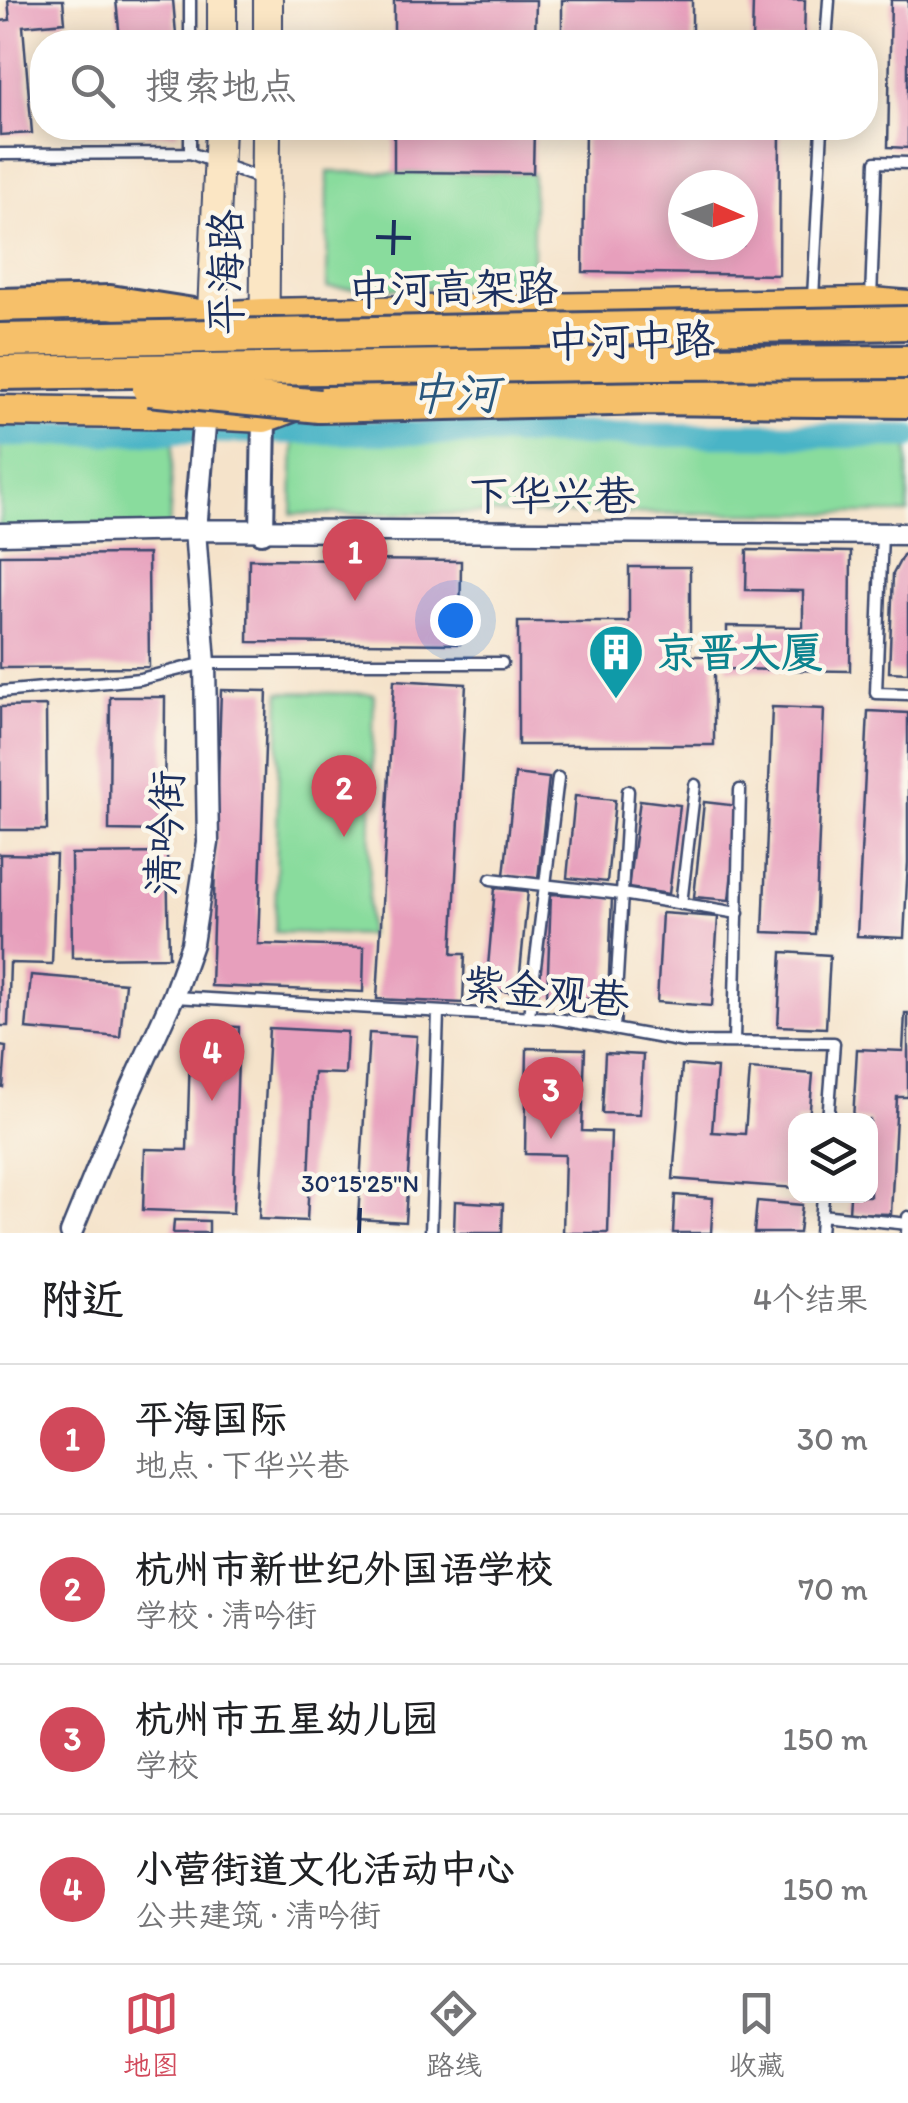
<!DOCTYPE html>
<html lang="zh">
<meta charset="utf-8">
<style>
:root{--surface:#fff;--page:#f2f2f2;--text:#202124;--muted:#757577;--line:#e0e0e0;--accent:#d1495b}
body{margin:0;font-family:Itim,"LXGW WenKai TC",sans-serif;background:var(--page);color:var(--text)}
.controls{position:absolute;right:30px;bottom:30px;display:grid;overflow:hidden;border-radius:20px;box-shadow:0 5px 25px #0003}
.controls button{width:90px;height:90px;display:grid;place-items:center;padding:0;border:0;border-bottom:2px solid var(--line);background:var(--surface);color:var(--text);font:50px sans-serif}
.compass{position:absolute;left:668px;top:170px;width:90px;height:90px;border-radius:50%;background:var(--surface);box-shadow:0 5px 25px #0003;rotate:92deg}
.you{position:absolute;left:455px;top:620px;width:35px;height:35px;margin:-25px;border:8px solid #fff;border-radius:50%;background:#1a73e8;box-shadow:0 0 0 15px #1a73e833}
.badge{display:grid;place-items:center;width:65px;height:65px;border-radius:50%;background:var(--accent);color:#fff;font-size:32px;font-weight:700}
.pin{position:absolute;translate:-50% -82px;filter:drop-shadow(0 2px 5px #0008)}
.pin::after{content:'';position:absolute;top:52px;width:35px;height:30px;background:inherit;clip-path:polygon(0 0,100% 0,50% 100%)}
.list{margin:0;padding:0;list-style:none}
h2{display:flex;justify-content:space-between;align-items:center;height:130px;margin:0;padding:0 40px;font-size:42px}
h2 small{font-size:32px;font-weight:400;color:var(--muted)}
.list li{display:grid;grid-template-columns:65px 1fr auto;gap:30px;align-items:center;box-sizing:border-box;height:150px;padding:0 40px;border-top:2px solid var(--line)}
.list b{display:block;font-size:38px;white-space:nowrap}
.list p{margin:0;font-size:32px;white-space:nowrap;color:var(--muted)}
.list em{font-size:32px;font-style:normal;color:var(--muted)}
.icon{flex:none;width:55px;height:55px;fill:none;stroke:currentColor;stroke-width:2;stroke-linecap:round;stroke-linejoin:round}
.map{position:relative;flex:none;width:908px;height:1233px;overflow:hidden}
.search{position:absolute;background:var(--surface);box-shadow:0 5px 25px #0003;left:30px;right:30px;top:30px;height:110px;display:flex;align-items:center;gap:25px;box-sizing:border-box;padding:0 35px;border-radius:40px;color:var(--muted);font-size:38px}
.sheet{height:730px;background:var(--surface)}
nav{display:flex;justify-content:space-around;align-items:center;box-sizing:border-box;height:140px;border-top:2px solid var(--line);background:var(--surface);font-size:28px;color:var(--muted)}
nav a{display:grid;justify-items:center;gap:5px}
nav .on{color:var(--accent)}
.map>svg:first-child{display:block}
.green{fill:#89dc9d;stroke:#52867e;stroke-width:2.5}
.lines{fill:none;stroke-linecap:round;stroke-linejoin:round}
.canal{stroke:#49b4c6;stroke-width:25}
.building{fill:#e79fbc;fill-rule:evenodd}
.service-casing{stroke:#3c4a6e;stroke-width:15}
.minor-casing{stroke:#3c4a6e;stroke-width:25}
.tertiary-casing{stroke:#3c4a6e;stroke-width:28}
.secondary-casing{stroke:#3c4a6e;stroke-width:32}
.primary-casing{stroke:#3c4a6e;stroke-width:35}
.trunk-casing{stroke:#3c4a6e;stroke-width:38}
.service{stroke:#fff;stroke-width:10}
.minor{stroke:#fff;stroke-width:20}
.tertiary{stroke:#fff;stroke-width:22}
.secondary{stroke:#fbe6c4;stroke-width:28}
.primary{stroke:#f6c06b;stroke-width:30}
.trunk{stroke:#f6c06b;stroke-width:32}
.trunk-bridge-casing{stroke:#3c4a6e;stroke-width:38;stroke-linecap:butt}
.trunk-bridge{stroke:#f6c06b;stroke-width:32}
.ticks{fill:none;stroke:#1b2f5e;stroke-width:4}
.labels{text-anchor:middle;stroke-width:9;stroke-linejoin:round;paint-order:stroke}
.street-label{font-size:42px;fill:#1b2f5e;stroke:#fbf7ec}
.culture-label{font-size:42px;font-weight:bold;fill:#0d838f;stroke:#fbf7ec;text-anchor:start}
.water-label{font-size:45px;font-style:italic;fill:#29577d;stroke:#fbf7ec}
.ticks-label{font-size:25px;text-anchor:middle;fill:#1b2f5e;stroke:#fbf7ec;stroke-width:9;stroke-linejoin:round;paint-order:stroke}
</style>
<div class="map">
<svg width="908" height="1233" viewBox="0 0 908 1233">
<rect width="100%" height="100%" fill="#fbf7ec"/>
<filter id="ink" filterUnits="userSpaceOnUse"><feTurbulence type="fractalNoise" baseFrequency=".01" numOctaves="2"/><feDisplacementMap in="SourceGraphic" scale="20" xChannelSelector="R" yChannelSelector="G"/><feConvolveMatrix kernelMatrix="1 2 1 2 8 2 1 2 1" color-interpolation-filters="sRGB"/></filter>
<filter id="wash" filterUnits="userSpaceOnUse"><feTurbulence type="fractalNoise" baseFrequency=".0048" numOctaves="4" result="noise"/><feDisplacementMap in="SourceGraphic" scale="40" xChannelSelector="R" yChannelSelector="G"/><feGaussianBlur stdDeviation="2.25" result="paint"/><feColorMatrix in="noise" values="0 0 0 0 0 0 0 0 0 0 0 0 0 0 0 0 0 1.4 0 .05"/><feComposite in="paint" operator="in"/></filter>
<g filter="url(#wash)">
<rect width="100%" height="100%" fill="#f5e3ca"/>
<path class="green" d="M328,172L533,173V289L327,288Z
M174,431L169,531L0,534V434Z
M294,431H908V513L292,514Z
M280,692L374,694L368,935L275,932Z"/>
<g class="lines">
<path class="canal" d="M0,435L198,431L908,436"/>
</g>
<g id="blocks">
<path class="building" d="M8,0H63L65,22L23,26L32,133L0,135V21L10,20Z
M116,0H173L176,34L120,39Z
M394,0H536L535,42H394Z
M562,0H692V42H562Z
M753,0H805L804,42H752Z
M891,0H908V148L888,147Z
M81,128H127V132L81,133Z
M145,128H177V133L146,134Z
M394,128H534L533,173L394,172Z
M585,128H780L779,275L583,272ZM683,185H743V245H683Z
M747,550L851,552L850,671L727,669V626L803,627V591L746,590Z
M908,553V673L889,672L893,574L903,555Z
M148,554L149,667L0,668V555Z
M249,559L461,561L460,644L248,642Z
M629,567H690V656H714V745H518V622H629Z
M394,680L466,684L452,954H465L463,1003L377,999Z
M221,690L267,691L258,944L364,947L363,992L211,986Z
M110,697H165L164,831L109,830Z
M46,706L47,830H0V707Z
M772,707L824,709L815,934L763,932Z
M868,711L908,713V862L904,938L857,936Z
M515,774L549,778L538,879L504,875Z
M575,796L615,800L607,882L567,878Z
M640,800L680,805L669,894L628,888Z
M704,802L739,806L729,900L694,897Z
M167,853L169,957L72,958L71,854Z
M0,854L56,855L52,964L10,963L8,1026H0Z
M495,888L528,891L518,993L486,989Z
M551,894L612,897L608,1000L547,997Z
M662,913L718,917L712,1006L657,1002Z
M782,952L830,955L826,1028L778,1026Z
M31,975L125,983L120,1037L26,1029Z
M905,1013H908V1097H897L891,1214L849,1213L850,1196H870V1120H853L857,1049L903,1051Z
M211,1026L239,1027L233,1213L143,1210L145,1149L187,1150L190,1053L210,1054Z
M269,1028L347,1032L345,1074L314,1073L307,1221L259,1219Z
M369,1033L417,1036L405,1222L358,1219Z
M0,1046L6,1047L3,1087L0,1086Z
M527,1048L585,1049L582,1131L611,1132L608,1233H563L565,1155L525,1154Z
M605,1053L643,1055L640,1114L602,1113Z
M682,1065L717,1068L712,1132L745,1134L750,1069L813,1074L809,1120H796V1188L673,1179Z
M675,1195L713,1198L711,1233H673Z
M455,1201L503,1204L502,1233H454Z
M757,1201L802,1205L799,1233H754Z
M174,1220L209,1221V1233H173Z"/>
</g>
</g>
<g filter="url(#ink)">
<use href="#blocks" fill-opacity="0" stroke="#3c4a6e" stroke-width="2.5"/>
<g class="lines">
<g class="service-casing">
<path id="service" d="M190,42V0
M826,42L829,0
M190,153V128
M0,154L190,153L264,180
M813,298L822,128
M871,299L876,162L908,163
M882,534L876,693L908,694
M0,692L140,679L205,663H502
M491,879L622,894L738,913
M681,904L695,785
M174,997L552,1018L685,1042L834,1043L828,1120
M529,1016L558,778
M614,1029L628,791
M734,1042L740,790
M821,1215L908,1224
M431,1233L438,1012
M820,1233L823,1196
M907,1233L908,1217"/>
</g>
<g class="minor-casing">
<path id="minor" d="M0,534L195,530L908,534
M71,1233L118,1118L173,997L192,944L208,843L205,663L195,530"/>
</g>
<g class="tertiary-casing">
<path id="tertiary" d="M195,530L205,414
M262,532L264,417"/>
</g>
<g class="secondary-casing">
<path id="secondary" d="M222,42V0
M268,42V0
M211,336L220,128
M264,390L266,128"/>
</g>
<g class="primary-casing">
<path id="primary" d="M186,319L264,314L813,304L871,303L908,306
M0,411L205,414L264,417L345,387L659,381H908"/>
</g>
<g class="trunk-casing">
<path id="trunk" d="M0,305L110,302L212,318
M319,406L653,398L908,401"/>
</g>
<use href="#service" class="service"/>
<use href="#minor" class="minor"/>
<use href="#tertiary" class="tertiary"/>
<use href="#secondary" class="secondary"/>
<use href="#primary" class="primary"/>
<use href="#trunk" class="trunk"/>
<g class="trunk-bridge-casing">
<path id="trunk-bridge" d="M0,340L908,323
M0,373L659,363L908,362
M149,389L319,406"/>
</g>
<use href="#trunk-bridge" class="trunk-bridge"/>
</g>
</g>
<path class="ticks" d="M376,237L411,238M393,255L394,220M359,1233L360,1208"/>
<defs>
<g id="building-pin" transform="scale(2.875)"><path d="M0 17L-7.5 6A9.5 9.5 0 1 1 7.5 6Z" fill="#0f9aa8" stroke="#fbf7ec"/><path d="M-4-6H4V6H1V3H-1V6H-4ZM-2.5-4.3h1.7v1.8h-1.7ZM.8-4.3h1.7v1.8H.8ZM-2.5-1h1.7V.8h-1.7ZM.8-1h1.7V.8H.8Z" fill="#fff"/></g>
</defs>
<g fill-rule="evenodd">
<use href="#building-pin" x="616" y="652"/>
</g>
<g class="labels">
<g class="street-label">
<text transform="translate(225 272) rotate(-90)" y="15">平海路</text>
<text transform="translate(453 288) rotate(-1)" y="15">中河高架路</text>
<text transform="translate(631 340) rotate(-1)" y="15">中河中路</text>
<text x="552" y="510">下华兴巷</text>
<text transform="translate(164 833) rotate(-87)" y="15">清吟街</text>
<text transform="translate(546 991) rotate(6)" y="15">紫金观巷</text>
</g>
<g class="culture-label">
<text x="655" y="667">京晋大厦</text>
</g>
<g class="water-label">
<text x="454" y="409">中河</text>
</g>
</g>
<g class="ticks-label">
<text x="360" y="1192">30°15'25"N</text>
</g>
</svg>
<div class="controls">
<button><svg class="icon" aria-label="layers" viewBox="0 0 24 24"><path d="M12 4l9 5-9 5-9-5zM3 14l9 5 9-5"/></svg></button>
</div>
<svg class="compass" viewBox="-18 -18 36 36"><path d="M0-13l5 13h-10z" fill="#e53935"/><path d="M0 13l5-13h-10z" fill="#757577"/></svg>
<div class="you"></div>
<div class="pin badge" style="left:355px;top:601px">1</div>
<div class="pin badge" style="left:344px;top:837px">2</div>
<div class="pin badge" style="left:551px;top:1139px">3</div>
<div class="pin badge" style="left:212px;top:1101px">4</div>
<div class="search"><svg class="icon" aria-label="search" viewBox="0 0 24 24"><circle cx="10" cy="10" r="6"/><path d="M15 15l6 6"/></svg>搜索地点</div>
</div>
<section class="sheet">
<h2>附近<small>4个结果</small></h2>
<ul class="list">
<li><span class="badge">1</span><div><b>平海国际</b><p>地点 · 下华兴巷</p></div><em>30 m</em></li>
<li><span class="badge">2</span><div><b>杭州市新世纪外国语学校</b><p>学校 · 清吟街</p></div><em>70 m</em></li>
<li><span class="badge">3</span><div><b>杭州市五星幼儿园</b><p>学校</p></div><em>150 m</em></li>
<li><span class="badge">4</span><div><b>小营街道文化活动中心</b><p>公共建筑 · 清吟街</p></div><em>150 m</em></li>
</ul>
</section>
<nav>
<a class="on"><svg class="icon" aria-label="map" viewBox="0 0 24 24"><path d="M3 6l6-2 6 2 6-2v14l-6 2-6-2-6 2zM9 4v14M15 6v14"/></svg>地图</a>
<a><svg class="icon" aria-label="directions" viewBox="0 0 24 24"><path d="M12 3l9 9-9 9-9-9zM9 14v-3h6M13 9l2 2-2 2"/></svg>路线</a>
<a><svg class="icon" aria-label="saved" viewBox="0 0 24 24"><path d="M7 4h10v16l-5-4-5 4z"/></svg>收藏</a>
</nav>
